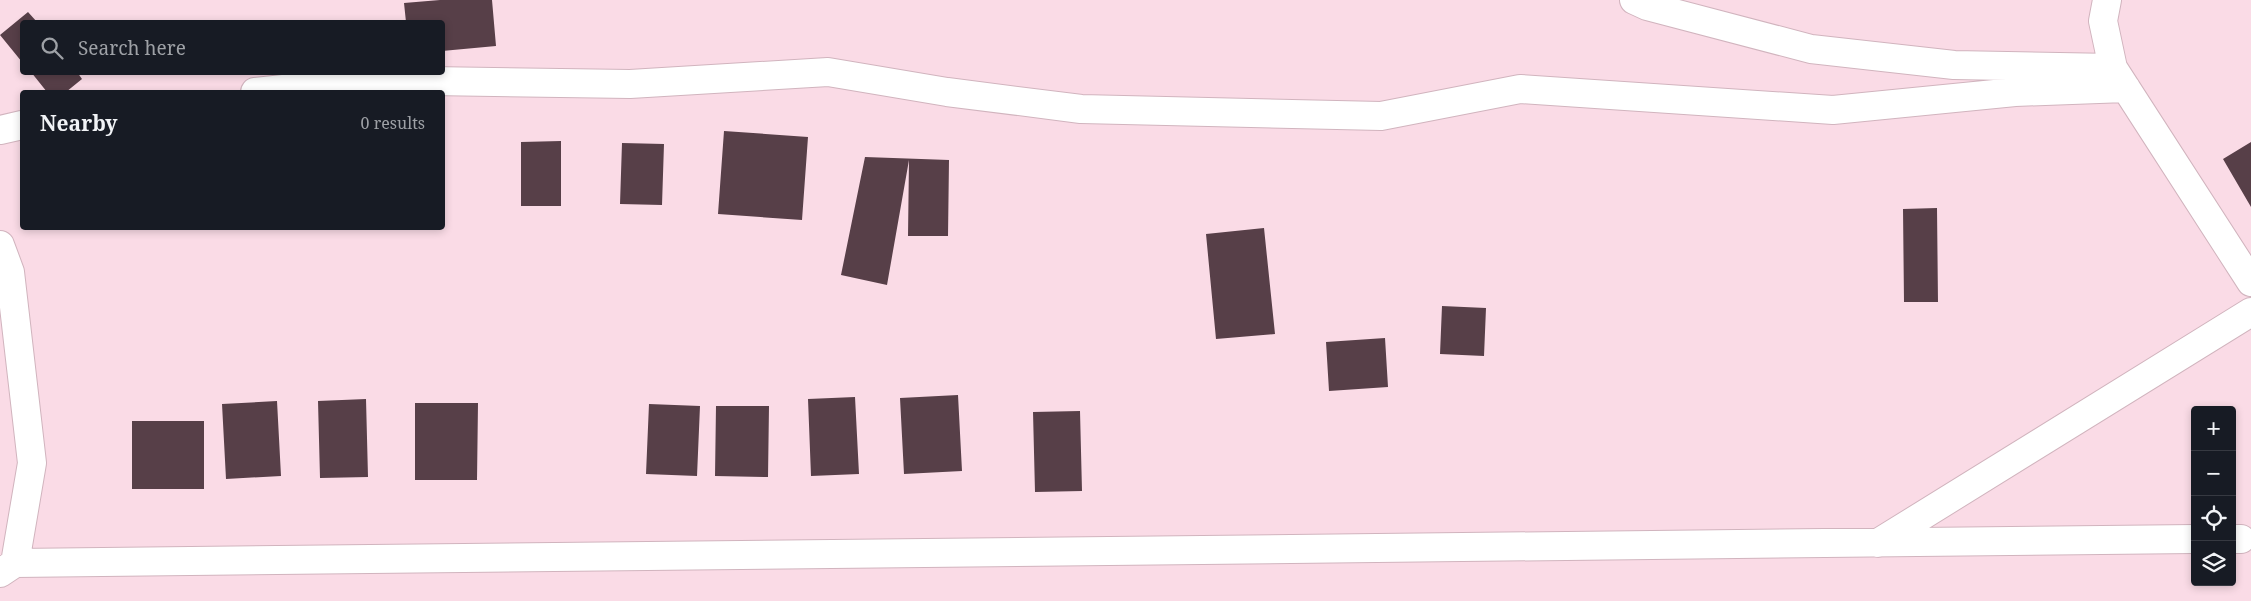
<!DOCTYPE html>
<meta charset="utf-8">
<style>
:root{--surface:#171b24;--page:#242831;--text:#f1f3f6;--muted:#9ea1a6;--line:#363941}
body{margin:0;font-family:"Noto Serif",serif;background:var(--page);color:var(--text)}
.controls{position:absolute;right:15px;bottom:15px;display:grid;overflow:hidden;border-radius:5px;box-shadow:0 2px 8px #0003}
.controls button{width:45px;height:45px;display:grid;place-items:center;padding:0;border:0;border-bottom:1px solid var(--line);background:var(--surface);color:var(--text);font:25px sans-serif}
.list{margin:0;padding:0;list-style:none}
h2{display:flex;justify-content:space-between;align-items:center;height:65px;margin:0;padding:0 20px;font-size:21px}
h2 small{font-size:16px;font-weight:400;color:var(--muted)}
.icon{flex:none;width:28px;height:28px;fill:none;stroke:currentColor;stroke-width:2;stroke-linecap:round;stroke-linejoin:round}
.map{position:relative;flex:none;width:2251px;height:601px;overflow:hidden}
.search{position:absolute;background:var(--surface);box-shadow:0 2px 8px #0003;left:20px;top:20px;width:425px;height:55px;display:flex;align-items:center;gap:12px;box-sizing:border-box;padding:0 18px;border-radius:5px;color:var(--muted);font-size:19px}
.panel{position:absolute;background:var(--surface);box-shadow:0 2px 8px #0003;left:20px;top:90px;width:425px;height:140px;border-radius:5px}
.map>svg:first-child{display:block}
.building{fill:#573f48}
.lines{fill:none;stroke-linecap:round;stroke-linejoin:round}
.minor-casing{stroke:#d1b4be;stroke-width:30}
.minor{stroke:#fff;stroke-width:28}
</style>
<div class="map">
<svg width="2251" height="601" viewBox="0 0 2251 601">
<rect width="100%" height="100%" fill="#fadbe6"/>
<path class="building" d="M440,0H492L496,46L442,51V22H406L404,3Z
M28,12L37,22H22V62L0,35Z
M31,72H77L82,79L66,92H47Z
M724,131L808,137L802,220L718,214Z
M561,141V206H521V142Z
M2251,142V207L2223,159Z
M622,143L664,144L662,205L620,204Z
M865,157L949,160L948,236H908L909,160L887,285L841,275Z
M1937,208L1938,302H1904L1903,209Z
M1264,228L1275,334L1216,339L1206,234Z
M1442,306L1486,308L1484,356L1440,354Z
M1385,338L1388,387L1329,391L1326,342Z
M958,395L962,471L904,474L900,398Z
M855,397L859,474L811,476L808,399Z
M366,399L368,477L320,478L318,401Z
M277,401L281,476L226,479L222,404Z
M415,403H478L477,480H415Z
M649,404L700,406L697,476L646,474Z
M716,406H769L768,477L715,476Z
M1080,411L1082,491L1035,492L1033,412Z
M132,421H204V489H132Z"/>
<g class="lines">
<g class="minor-casing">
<path id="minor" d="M1634,0L1647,6L1811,49L1954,65L2113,68
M2107,0L2103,21L2113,68L2251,282
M255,92L367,80L630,84L828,72L947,92L1081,109L1381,116L1520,89L1833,110L2015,92L2126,88
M0,130L22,125
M0,245L10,272L32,463L15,563
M2232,539H2241
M1878,543L2251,312
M0,573L15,563L2195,539"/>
</g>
<use href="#minor" class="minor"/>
</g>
</svg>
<div class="controls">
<button>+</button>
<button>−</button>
<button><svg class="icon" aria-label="locate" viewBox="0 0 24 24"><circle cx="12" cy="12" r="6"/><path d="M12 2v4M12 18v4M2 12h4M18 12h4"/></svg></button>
<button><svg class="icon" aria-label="layers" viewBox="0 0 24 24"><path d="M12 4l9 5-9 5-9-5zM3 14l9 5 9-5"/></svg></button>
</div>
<div class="search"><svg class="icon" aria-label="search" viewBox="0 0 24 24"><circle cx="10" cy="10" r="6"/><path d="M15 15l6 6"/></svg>Search here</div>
<section class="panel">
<h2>Nearby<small>0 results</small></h2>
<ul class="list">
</ul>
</section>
</div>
